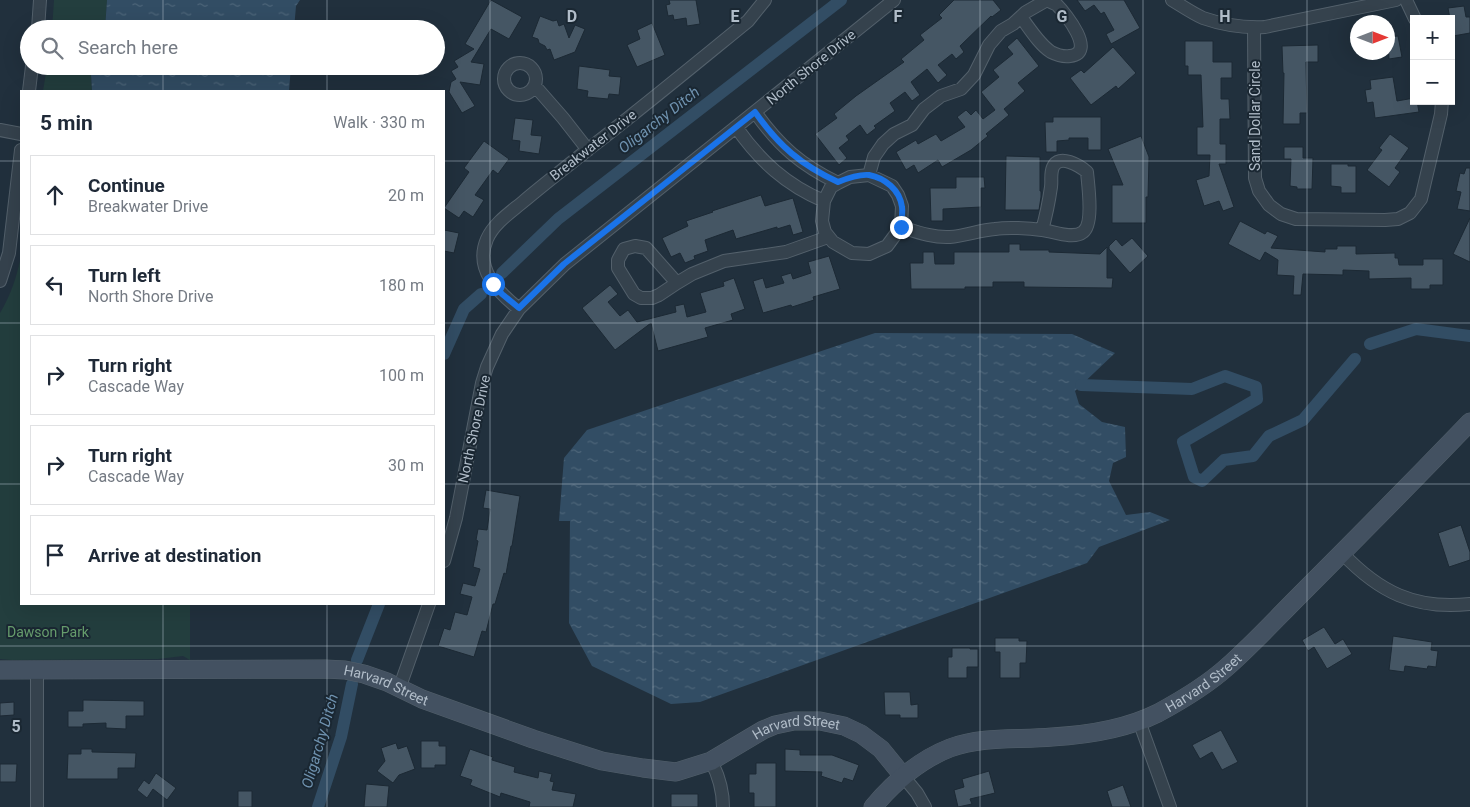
<!DOCTYPE html>
<meta charset="utf-8">
<style>
:root{--surface:#fff;--page:#f6f6f7;--text:#1f2937;--muted:#747a83;--line:#e0e1e3}
body{margin:0;font-family:Roboto,sans-serif;background:var(--page);color:var(--text)}
.controls{position:absolute;right:15px;top:15px;display:grid;overflow:hidden;border-radius:0px;box-shadow:0 5px 20px #0002}
.controls button{width:45px;height:45px;display:grid;place-items:center;padding:0;border:0;border-bottom:1px solid var(--line);background:var(--surface);color:var(--text);font:25px sans-serif}
.compass{position:absolute;left:1350px;top:15px;width:45px;height:45px;border-radius:50%;background:var(--surface);box-shadow:0 5px 20px #0002;rotate:90deg}
.stop{position:absolute;width:15px;height:15px;margin:-11px;border:4px solid #1a73e8;border-radius:50%;background:#fff}
.stop.end{background:#1a73e8;border-color:#fff;box-shadow:0 1px 5px #0008}
.list{margin:0;padding:0;list-style:none}
h2{display:flex;justify-content:space-between;align-items:center;height:65px;margin:0;padding:0 20px;font-size:21px}
h2 small{font-size:16px;font-weight:400;color:var(--muted)}
.list li{display:grid;grid-template-columns:32px 1fr auto;gap:15px;align-items:center;box-sizing:border-box;height:80px;margin:0 10px 10px;padding:0 10px;border:1px solid var(--line);border-radius:0px}
.list b{display:block;font-size:19px;white-space:nowrap}
.list p{margin:0;font-size:16px;white-space:nowrap;color:var(--muted)}
.list em{font-size:16px;font-style:normal;color:var(--muted)}
.icon{flex:none;width:28px;height:28px;fill:none;stroke:currentColor;stroke-width:2;stroke-linecap:round;stroke-linejoin:round}
.map{position:relative;flex:none;width:1470px;height:807px;overflow:hidden}
.search{position:absolute;background:var(--surface);box-shadow:0 5px 20px #0002;left:20px;top:20px;width:425px;height:55px;display:flex;align-items:center;gap:12px;box-sizing:border-box;padding:0 18px;border-radius:28px;color:var(--muted);font-size:19px}
.panel{position:absolute;background:var(--surface);box-shadow:0 5px 20px #0002;left:20px;top:90px;width:425px;height:515px;border-radius:0px}
.map>svg:first-child{display:block}
.park{fill:#233e3e}
.water{fill:url(#water-ripples)}
.lines{fill:none;stroke-linecap:round;stroke-linejoin:round}
.canal{stroke:#324d64;stroke-width:12}
.building{fill:#455664;stroke:#1c2934}
.street-casing{stroke:#53606b;stroke-width:14}
.secondary-casing{stroke:#53606b;stroke-width:19}
.street{stroke:#35424d;stroke-width:12}
.secondary{stroke:#435161;stroke-width:18}
.route{stroke:#1a73e8;stroke-width:6}
.grid{fill:none;stroke:#b1bdc9;stroke-width:1;stroke-opacity:0.55}
.labels{text-anchor:middle;stroke-width:4;stroke-linejoin:round;paint-order:stroke}
.street-label{font-size:14px;fill:#b1bdc9;stroke:#1a2732}
.park-label{font-size:14px;fill:#669c6c;stroke:#1a2732}
.water-label{font-size:15px;font-style:italic;fill:#6f92af;stroke:#1a2732}
.grid-label{font-size:16px;text-anchor:middle;font-weight:bold;fill:#b1bdc9;stroke:#1a2732;stroke-width:4;stroke-linejoin:round;paint-order:stroke}
</style>
<div class="map">
<svg width="1470" height="807" viewBox="0 0 1470 807">
<defs>
<pattern id="water-ripples" width="26" height="14" patternUnits="userSpaceOnUse" patternTransform="scale(1.25)"><rect width="26" height="14" fill="#324d64"/><path d="M2 4q2-2 4 0t4 0M15 11q2-2 4 0t4 0" fill="none" stroke="#4d6579"/></pattern>
</defs>
<rect width="100%" height="100%" fill="#21303d"/>
<path class="park" d="M54,0H107L105,29H52Z
M47,66H94L91,74L92,91H43Z
M21,256V604H190V660L183,656L158,659L12,660L0,659V313C11,295 17,276 21,256Z"/>
<path class="water" d="M107,0H300L296,6L294,29H105Z
M94,66H291L289,91H92L91,74Z
M875,333L1072,334L1115,353L1075,391L1079,404L1102,422L1125,427L1126,457L1113,463L1109,481L1126,515L1150,512L1170,520L1099,547L1087,563L700,702L671,704L592,666L569,623L570,521H559L564,458L587,430Z"/>
<g class="lines">
<path class="canal" d="M502,273L558,219L841,0
M1370,344L1416,329L1470,336
M444,354L464,309L481,294
M1081,385L1192,389L1225,376L1256,387L1257,399L1183,442L1194,477L1202,481L1224,460L1253,456L1269,436L1303,420L1355,359
M357,660L379,604
M318,807L341,737L352,684"/>
</g>
<path class="building" d="M491,0L522,17L509,39L491,29L471,62L484,64L480,85L460,82L475,106L462,113L449,92L451,82L456,79L451,71L458,67L454,61L474,49L465,44Z
M669,0H696L700,24L687,26L686,18L674,20L673,15L668,16L666,5L670,4Z
M954,0H993L1001,10L992,17L991,16L960,46L964,52L956,59L952,54L938,65L947,75L938,83L927,69L911,82L920,95L912,101L905,92L890,103L895,111L874,126L876,128L867,135L860,125L846,136L849,140L839,148L847,158L839,165L815,134L837,118L834,114L856,96L904,62L901,59L924,40L920,35L942,18L939,15Z
M1077,0H1124L1140,28L1111,44L1106,34L1114,30L1104,12L1101,14L1094,5L1085,11Z
M1464,6L1466,17H1470V33L1453,36L1451,19H1450L1448,8Z
M540,16L553,21L557,20L559,26L564,24L569,38L575,25L585,29L575,52L554,60L550,49L547,50L545,46L539,43L538,39L532,37Z
M652,23L665,55L637,67L627,45L640,39L637,30Z
M1398,36L1402,57L1389,59L1388,37Z
M1017,38L1039,66L1018,83L1025,91L1004,109L1009,115L986,134L988,136L971,150L942,167L938,160L918,173L914,165L906,170L896,152L916,140L918,144L936,134L941,141L965,127L957,117L966,110L971,115L976,110L983,119L995,110L981,92L999,77L993,70L1013,54L1007,47Z
M1185,41H1213V62H1232V78H1221V99H1229L1230,119H1220V144H1226V164H1219L1234,207L1223,211L1219,201L1204,206L1196,180L1209,176L1210,155H1197V127H1203L1201,75H1188V66H1185Z
M1318,45V62H1306L1307,113H1300V124H1283L1284,73H1283L1282,46Z
M1113,47L1136,73L1118,89L1116,86L1091,105L1070,78L1081,70L1084,73Z
M579,66L610,70L609,76L621,77L619,95L609,94L608,99L587,97L588,91L577,89Z
M1393,77L1397,101L1414,98V101H1417L1419,112L1375,118L1373,102L1367,103L1365,90L1371,89L1370,80Z
M1053,117H1101V150H1088V138H1069V140L1057,141V152H1046L1045,122H1053Z
M515,118L533,120L531,135L542,136L539,154L519,151L520,141L512,140Z
M1390,134L1409,148L1395,168L1400,172L1389,187L1367,170L1382,150L1379,148Z
M1141,136L1149,157L1148,197H1146V223H1112V185H1123L1108,149Z
M484,141L509,159L498,174L493,170L475,195L484,200L473,217L464,211L459,218L444,208L469,172L464,168Z
M1284,147H1303V158H1313L1312,189H1297V187L1290,186L1291,159H1284Z
M1006,156L1040,157V191H1041V197L1039,210H1005Z
M1331,164H1348V166H1356V193H1341V187L1331,186Z
M1466,168H1470V211L1457,209L1461,192L1456,191L1460,173L1464,174Z
M956,177H984L985,188H981V207L943,209V221H931L930,188H956Z
M761,195L765,206L793,198L803,232L793,235L790,225L777,229V227L736,239L733,230L705,240L708,251L694,256L695,259L685,263L680,253L671,257L662,238L688,226L686,221L713,212L712,211Z
M1470,218V262L1453,254Z
M1240,221L1265,234L1267,231L1278,236L1271,248L1325,252V249H1337V246H1356V254L1395,253V258H1398L1399,265H1423V259H1443V285H1430V289H1411V278L1369,279V271L1343,270V275L1303,274L1301,295H1293L1294,276L1277,275L1278,260L1265,252L1260,261L1228,244Z
M444,230L459,233L454,253L444,251Z
M1132,238L1148,256L1130,273L1109,249V246L1116,239L1122,246Z
M1009,244H1020V250H1049V252L1075,253L1100,254L1107,247V278H1113L1112,288L1024,287V282H993V287H965V289H911L910,263H923V252H934L935,264H954V252H1009Z
M829,256L840,289L813,297L814,300L792,307L791,305L763,313L753,281L763,278L766,288L784,283L781,276L791,273L793,279L811,273L808,262Z
M734,278L745,309L731,314L733,320L705,328L708,337L658,351L651,323L615,350L582,308L610,285L618,294L608,302L620,316L628,310L637,322L676,312L675,306L684,304L687,317L706,312L700,293L724,286L723,282Z
M486,490L520,496L512,546H511L506,574L504,573L495,604H493L486,632L482,631L474,657L438,646L444,628L450,630L455,612L467,615L472,597L460,594L463,583L475,586L480,569L473,567L478,541L476,540L478,529L487,530L490,509L483,508Z
M1461,525L1470,552V560L1449,567L1438,533Z
M1324,627L1335,644L1343,639L1352,654L1327,669L1314,647L1308,651L1302,640Z
M1393,636L1432,642L1431,650L1438,651L1436,667L1428,666L1427,669L1405,666L1404,672L1389,670Z
M995,638H1019V641H1027L1026,663H1020V678H1000V652H995Z
M952,648H970V649H978V667H967V678H948V657H952Z
M884,692H910L911,705L918,704V718H900V715H885Z
M83,700L144,701V716H126V729L106,728V723L83,724V727H68V711H83Z
M14,702V715L0,716V703Z
M1221,730L1238,762L1222,770L1212,752L1200,759L1192,745Z
M421,741H439V746H446V765H435V768H421Z
M396,743L398,749L407,746L415,769L399,775L393,783L377,771L385,761L381,748Z
M81,749H92V752L136,753L135,768H118V779H67L68,754H81Z
M470,749L493,757L492,760L515,767L514,772L538,778L539,771L552,774L550,781L554,782L552,790L576,794L573,807H529L530,802L501,793L500,797L470,785L472,780L460,776Z
M785,749L800,750V755H832L859,765L853,781L844,778L842,783L821,776L822,772L785,771Z
M756,763H776V807H754V793H749V774H756Z
M0,764H17L16,782H0Z
M989,771L995,793L970,799L972,804L958,807L954,790L964,787L962,779Z
M156,773L176,788L167,800L153,789L147,798L137,790L144,780L149,784Z
M366,784L389,786L387,807H364Z
M1123,785L1131,807H1112L1107,791Z
M238,791H252V807H238Z
M671,794H698V807H671Z"/>
<g class="lines">
<g class="street-casing">
<path id="street" d="M1172,0C1182,6 1192,13 1203,18C1223,25 1244,28 1265,27L1396,0
M1406,0L1415,19
M1254,28L1255,178L1259,191L1269,205L1281,214L1296,219L1385,220L1398,219L1410,213L1421,199L1441,114L1442,101
M38,29L40,0
M504 79a16 16 0 1 1 32 0a16 16 0 1 1-32 0Z
M535,86L563,118L588,150
M29,91L32,66
M755,112C779,146 801,165 838,183
M736,127C760,161 786,185 824,201
M0,130L21,134
M869,175L874,157L883,144L894,134L912,125L924,109L941,96L961,89L974,75L989,45L1001,31L1013,24L1026,12L1047,0C1050,2 1054,3 1057,5C1066,14 1097,53 1070,56C1064,57 1057,55 1051,52C1039,44 1030,29 1021,17
M869,175L892,186L898,195L902,206L901,227L887,246L869,254L852,253L833,242L825,232L822,221L824,201L831,187L838,183L850,177Z
M901,227C917,232 933,238 950,237C965,236 980,230 995,229C1007,227 1029,228 1042,230C1053,231 1073,240 1083,232C1094,224 1088,184 1087,172C1080,166 1059,153 1053,167C1050,174 1052,181 1051,187C1049,201 1046,216 1042,230
M0,281L9,253L21,150
M677,283L646,248L635,246L624,249L618,260V268L634,294L641,298H652L659,295L677,283L692,274L724,261L786,252L828,237
M519,309C498,292 474,269 487,239C494,223 511,212 524,201C544,184 565,168 586,151C641,109 694,65 748,21L765,0
M1342,553C1379,592 1415,610 1470,604
M444,561L456,518L482,383L487,367L502,334L519,309L565,264L736,127L894,0
M399,689L429,604
M1139,721L1170,807
M711,761C719,776 723,790 723,807
M903,776L917,793L925,807
M37,807V671"/>
</g>
<g class="secondary-casing">
<g id="secondary">
<path id="s1" d="M0,670L325,669L345,670L364,674L387,682L422,699L533,739L602,761L643,768L676,772L711,761L763,730L775,725L794,721H820L844,726L861,734L881,749L903,776"/>
<path id="s2" d="M873,807C894,782 919,760 950,748C983,736 1018,740 1052,737C1087,735 1126,729 1158,713C1182,700 1207,685 1227,667C1253,644 1276,619 1300,595C1357,538 1414,480 1470,422"/>
</g>
</g>
<use href="#street" class="street"/>
<use href="#secondary" class="secondary"/>
</g>
<g class="lines">
<path class="route" d="M493,284L502,294L519,308L564,264L755,112C779,146 801,165 838,182C848,178 859,174 869,175C885,178 900,190 902,207C903,213 901,221 901,227"/>
</g>
<path class="grid" d="M163,0V29M327,0V29M490,0V807M653,0V807M817,0V807M980,0V807M1143,0V807M1307,0V807M163,66V91M327,66V91M0,161H21M444,161H1470M0,323H21M444,323H1470M0,484H21M444,484H1470M163,604V807M327,604V807M0,646H1470"/>
<g class="labels">
<g class="street-label">
<text transform="translate(811 67) rotate(-39)" y="5">North Shore Drive</text>
<text transform="translate(1255 116) rotate(-90)" y="5">Sand Dollar Circle</text>
<text transform="translate(593 145) rotate(-38)" y="5">Breakwater Drive</text>
<text transform="translate(474 429) rotate(-78)" y="5">North Shore Drive</text>
<text dy="5" stroke="none"><textPath href="#s2" startOffset="365">Harvard Street</textPath></text>
<text dy="5" stroke="none"><textPath href="#s1" startOffset="389">Harvard Street</textPath></text>
<text dy="5" stroke="none"><textPath href="#s1" startOffset="824">Harvard Street</textPath></text>
</g>
<g class="park-label">
<text x="48" y="637">Dawson Park</text>
</g>
<g class="water-label">
<text transform="translate(659 120) rotate(-38)" y="5">Oligarchy Ditch</text>
<text transform="translate(320 741) rotate(-74)" y="5">Oligarchy Ditch</text>
</g>
</g>
<g class="grid-label">
<text x="572" y="22">D</text>
<text x="735" y="22">E</text>
<text x="898" y="22">F</text>
<text x="1062" y="22">G</text>
<text x="1225" y="22">H</text>
<text x="16" y="732">5</text>
</g>
</svg>
<div class="controls">
<button>+</button>
<button>−</button>
</div>
<svg class="compass" viewBox="-18 -18 36 36"><path d="M0-13l5 13h-10z" fill="#e53935"/><path d="M0 13l5-13h-10z" fill="#747a83"/></svg>
<div class="stop" style="left:493px;top:284px"></div>
<div class="stop end" style="left:901px;top:227px"></div>
<div class="search"><svg class="icon" aria-label="search" viewBox="0 0 24 24"><circle cx="10" cy="10" r="6"/><path d="M15 15l6 6"/></svg>Search here</div>
<section class="panel">
<h2>5 min<small>Walk · 330 m</small></h2>
<ul class="list">
<li><svg class="icon" aria-label="ahead" viewBox="0 0 24 24"><path d="M12 20V5M6 11l6-6 6 6"/></svg><div><b>Continue</b><p>Breakwater Drive</p></div><em>20 m</em></li>
<li><svg class="icon" aria-label="left" viewBox="0 0 24 24"><path d="M17 20v-9H6M10 6l-5 5 5 5"/></svg><div><b>Turn left</b><p>North Shore Drive</p></div><em>180 m</em></li>
<li><svg class="icon" aria-label="right" viewBox="0 0 24 24"><path d="M7 20v-9h11M14 6l5 5-5 5"/></svg><div><b>Turn right</b><p>Cascade Way</p></div><em>100 m</em></li>
<li><svg class="icon" aria-label="right" viewBox="0 0 24 24"><path d="M7 20v-9h11M14 6l5 5-5 5"/></svg><div><b>Turn right</b><p>Cascade Way</p></div><em>30 m</em></li>
<li><svg class="icon" aria-label="arrive" viewBox="0 0 24 24"><path d="M6 21V4h12l-3 4 3 4H6"/></svg><div><b>Arrive at destination</b></div></li>
</ul>
</section>
</div>
